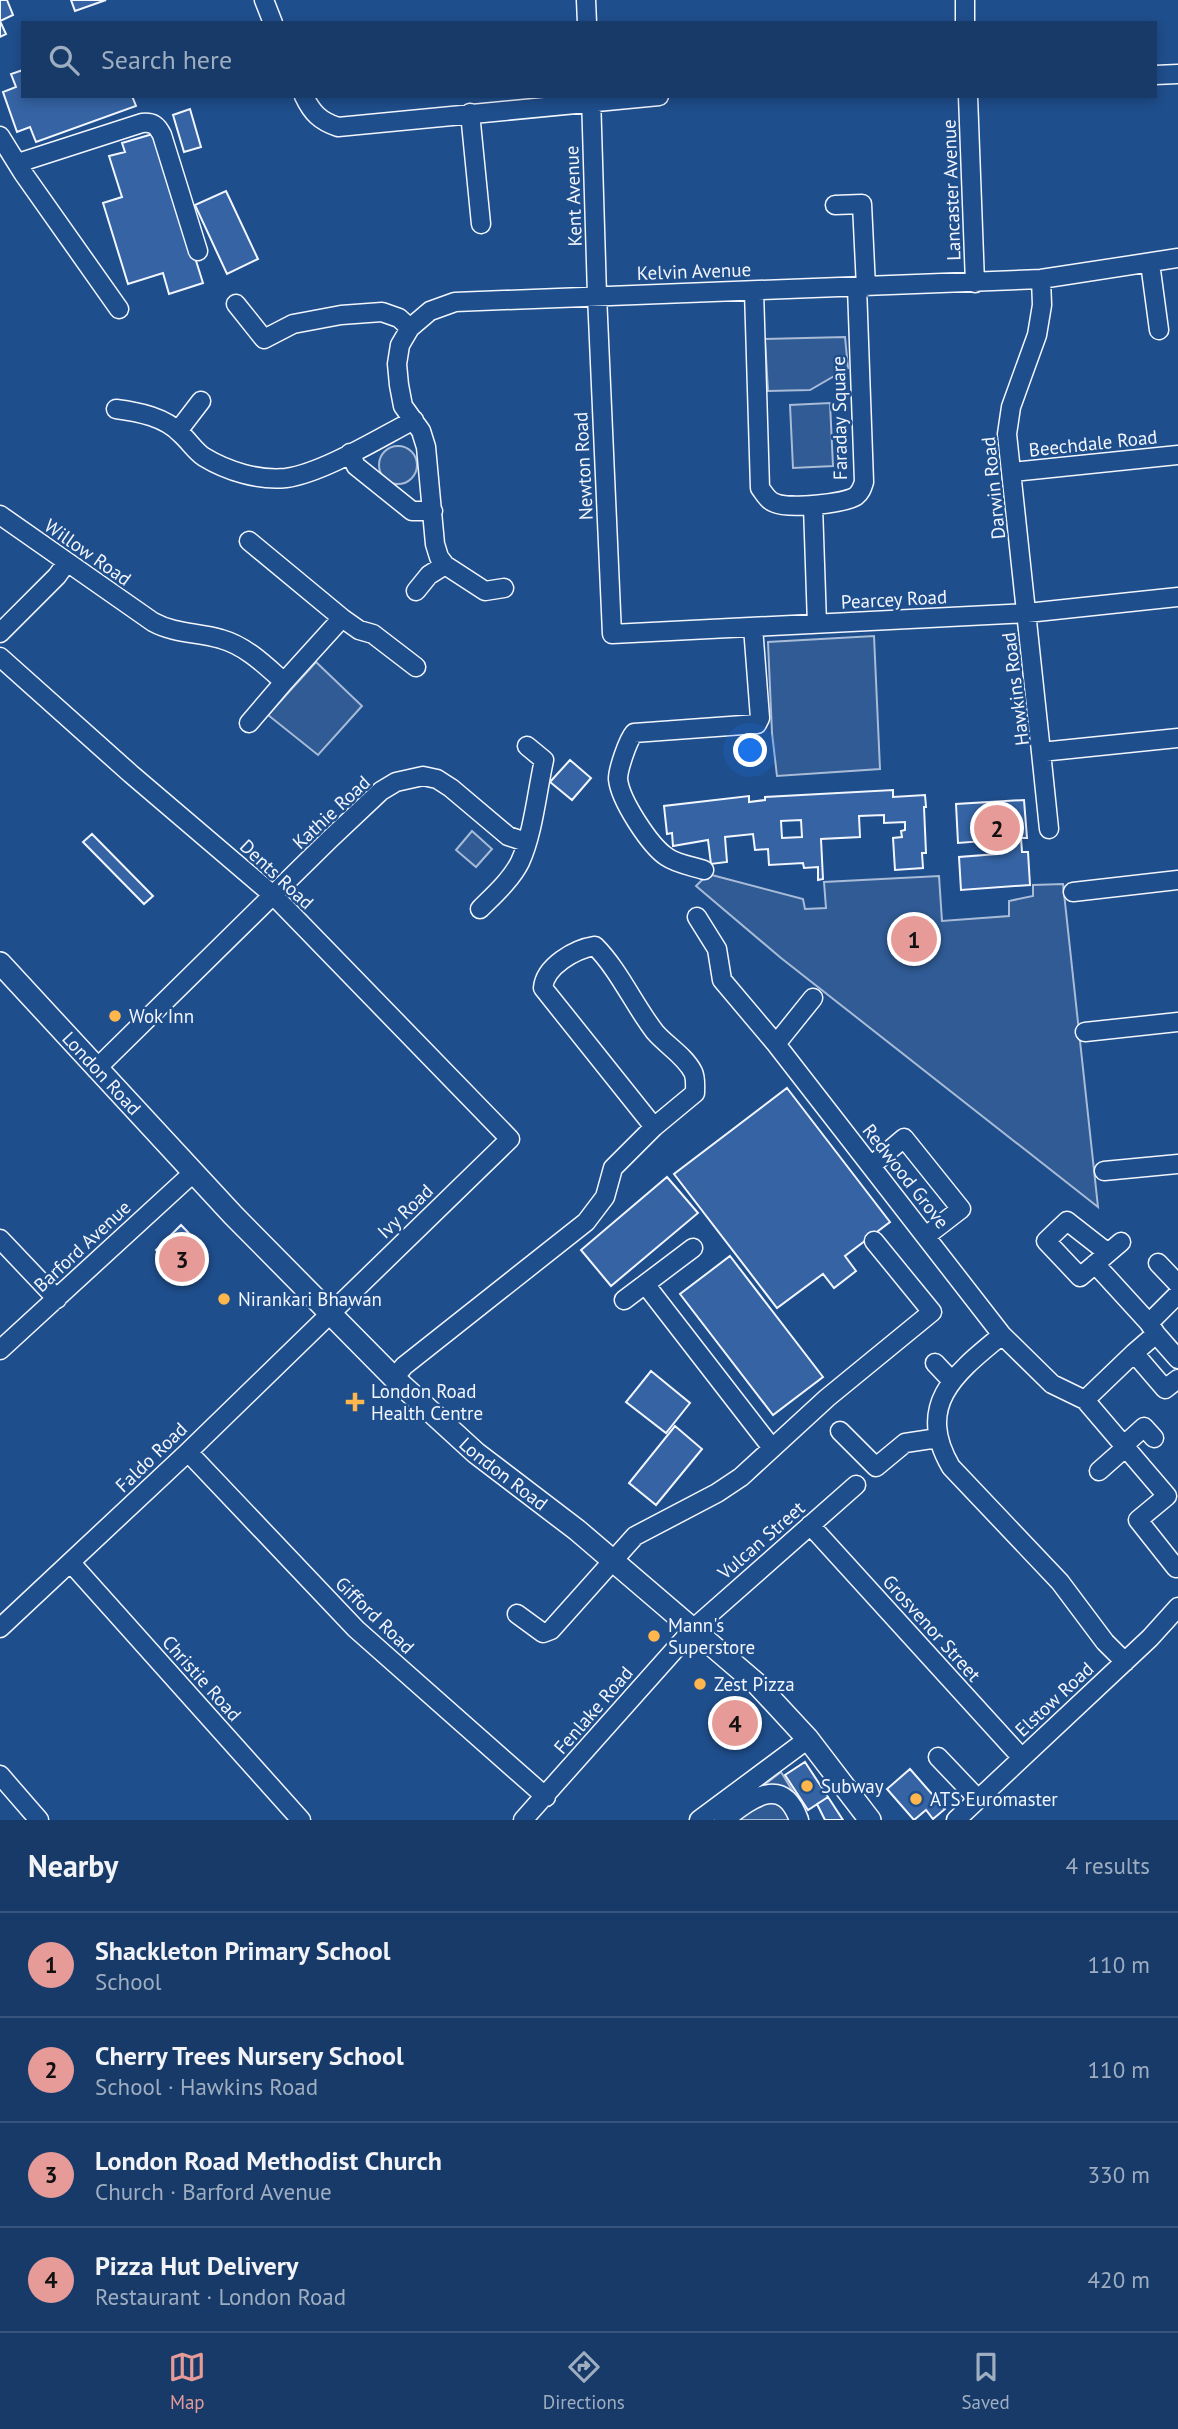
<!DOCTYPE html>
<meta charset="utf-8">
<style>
:root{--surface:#173a69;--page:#244571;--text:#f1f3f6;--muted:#9eadc0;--line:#36547d;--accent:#e69b98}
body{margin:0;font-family:"PT Sans",sans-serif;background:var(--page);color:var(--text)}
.you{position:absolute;left:751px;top:751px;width:24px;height:24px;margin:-18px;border:5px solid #fff;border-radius:50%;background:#1a73e8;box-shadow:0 0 0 10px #1a73e833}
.badge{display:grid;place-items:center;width:46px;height:46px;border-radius:50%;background:var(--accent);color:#111;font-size:23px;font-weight:700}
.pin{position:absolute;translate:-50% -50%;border:4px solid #fff;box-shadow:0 2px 7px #0006}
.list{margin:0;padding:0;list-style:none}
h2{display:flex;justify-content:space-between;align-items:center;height:91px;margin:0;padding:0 28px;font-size:30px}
h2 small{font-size:23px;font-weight:400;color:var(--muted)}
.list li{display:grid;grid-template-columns:46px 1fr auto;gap:21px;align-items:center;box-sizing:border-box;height:105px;padding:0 28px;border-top:2px solid var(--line)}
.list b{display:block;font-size:26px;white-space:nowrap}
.list p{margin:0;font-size:23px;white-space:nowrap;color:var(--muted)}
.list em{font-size:23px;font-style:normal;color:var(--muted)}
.icon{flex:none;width:38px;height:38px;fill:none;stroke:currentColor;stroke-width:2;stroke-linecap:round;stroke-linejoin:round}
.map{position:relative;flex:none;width:1178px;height:1820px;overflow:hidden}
.search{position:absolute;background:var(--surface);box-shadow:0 4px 10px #0003;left:21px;right:21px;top:21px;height:77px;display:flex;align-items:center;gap:18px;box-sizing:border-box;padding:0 24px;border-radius:0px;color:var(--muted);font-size:26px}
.sheet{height:511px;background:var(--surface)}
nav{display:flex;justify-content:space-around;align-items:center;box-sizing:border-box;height:98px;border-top:2px solid var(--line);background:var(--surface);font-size:19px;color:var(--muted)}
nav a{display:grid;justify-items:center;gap:4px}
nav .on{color:var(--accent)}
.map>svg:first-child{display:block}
.built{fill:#305b95;stroke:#a8bbd7;stroke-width:2}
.building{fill:#3563a3;stroke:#f2f6ff;stroke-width:2;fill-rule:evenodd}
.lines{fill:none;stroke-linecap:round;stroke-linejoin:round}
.minor-casing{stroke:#f2f6ff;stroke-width:21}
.major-casing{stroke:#f2f6ff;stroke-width:24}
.minor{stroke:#1f4e8c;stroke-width:18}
.major{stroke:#1f4e8c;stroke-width:21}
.poi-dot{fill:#ffb74d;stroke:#1f4e8c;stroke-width:2.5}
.labels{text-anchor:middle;stroke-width:5;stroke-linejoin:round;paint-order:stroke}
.street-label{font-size:19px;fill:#f2f6ff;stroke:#1f4e8c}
.poi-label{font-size:19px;fill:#f2f6ff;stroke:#1f4e8c;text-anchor:start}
</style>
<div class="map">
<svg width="1178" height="1820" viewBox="0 0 1178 1820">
<rect width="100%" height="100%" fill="#1f4e8c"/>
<path class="built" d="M845,337L848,368L810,390L768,391L765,339Z
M830,403L833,466L793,468L790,405Z
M379 465a19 19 0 1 1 38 0a19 19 0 1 1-38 0Z
M874,636L880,769L777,776L772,733L768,642Z
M316,662L362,706L318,755L268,715Z
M472,831L492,849L476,867L456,850Z
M708,874L803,899L805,909L826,908L824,882L939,876L942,921L1009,916V901L1033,896V885L1063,884L1098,1207L781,958L696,886Z
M781,1772L808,1816L805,1820H718Z"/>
<path class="building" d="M0,0H7L13,15L0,21L6,34L0,37Z
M71,0H106L75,11Z
M23,70V96H132L136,106L36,142L30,127L17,132L3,92L16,87L11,74Z
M190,109L201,147L184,152L173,115Z
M156,133L203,283L169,294L163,273L128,284L103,203L122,197L109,156L125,152L122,143Z
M226,191L258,259L227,274L195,205Z
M570,760L591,778L572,800L550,782Z
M893,790V797L925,795L926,807H924L926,853H922L923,868L895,870L893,838L902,837L901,831L905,830V822L884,823V815L859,816L860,837L821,839L823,879L818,880V867L804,868L803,863L769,865L768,849L755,850L753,834L725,837L727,862L711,864L708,840L673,846L672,833L667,834L664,806L749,796V802L765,800V797ZM801,820L802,837L782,838L781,821Z
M1024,800L1027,838H1021L1022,852H1028L1030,885L961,890L959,857L997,854L996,840L958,843L956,804Z
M92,834L153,896L144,904L83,842Z
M787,1088L890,1222L845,1256L856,1271L834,1288L823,1274L777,1308L674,1174Z
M667,1177L698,1213L611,1286L581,1250Z
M181,1225L206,1251L181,1276L178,1273L173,1278L168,1273L173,1267L156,1250Z
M730,1256L823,1377L773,1415L680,1294Z
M651,1371L690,1403L666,1433L626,1402Z
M675,1426L702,1449L656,1505L629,1483Z
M805,1762L828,1797L808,1810L785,1775Z
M910,1769L945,1809L933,1819L926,1810L914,1820L887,1789Z
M828,1797L843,1820H825L817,1804Z"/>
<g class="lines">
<g class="minor-casing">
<path id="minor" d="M264,0L273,23
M586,0L587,23
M965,0V23
M1155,75L1178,74
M304,96C312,113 320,121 338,127L659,96
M591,96L597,295L612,634L1027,613L1178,597
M968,96L975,283
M470,113L481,224
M0,136L23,173L119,309
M18,163L142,123C153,122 157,125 162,135L198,251
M835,205L862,204L866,287
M1150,263L1159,330
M1041,279L1042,305L1037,335L1011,407L1007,434L1041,752L1178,738
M754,291L760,488C764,493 768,501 775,503C788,509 844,504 856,496C861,492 862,488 864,482L857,287
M236,304L264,339L293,324L341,315L382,312L399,318L410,328
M116,409C139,412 165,417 181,434C189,441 195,451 204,457C227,471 259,481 286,478C323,473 381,437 414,420
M178,431L201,401
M350,453L356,466L412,511H433
M1012,472L1178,455
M813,506L817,624
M0,515L153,622C175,634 198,632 221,639C246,646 265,665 284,682L342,618
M249,541L342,618L359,630L373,634L416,667
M504,588L485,591L445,565L439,557L435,544L426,447L421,431L403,406L399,385L397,364L400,345L410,328L430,311L455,302L1041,279L1178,258
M416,591L429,575L445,565
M0,633L57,576L67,562
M0,657L131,774L274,896L510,1139L188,1452L0,1628
M249,723L284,682
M1041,752L1049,829
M704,870C692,866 677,864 667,857C650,846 620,800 618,779C618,769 628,740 634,733L757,724L760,718L753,627
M1073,892L1178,880
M480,909C494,895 511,880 520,862C533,834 537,792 544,760L527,746
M697,917L717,949L722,980L776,1044L1002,1335L1052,1384L1085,1400L1167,1496L1138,1520L1176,1568
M1085,1032L1178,1022
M776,1044L813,998
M96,1069L330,839L381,791L396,782L423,776L437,779L451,788L508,836L526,842
M871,1166L904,1138L961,1209L926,1236
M1104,1171L1178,1164
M0,1239L57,1299
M1108,1253L1067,1221L1046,1241L1080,1277L1121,1242
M1158,1263L1178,1284
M1095,1264L1149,1323L1156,1334L1178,1359
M645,1284L772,1448
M624,1300L693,1248
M1149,1323L1178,1294
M1156,1334L1134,1353L1165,1389L1178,1379
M1002,1335C957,1372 914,1404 951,1467L1060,1582L1105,1642L1125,1662
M0,1350L193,1173
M935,1363L951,1380
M394,1378L404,1366L586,1222L605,1197L613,1168L654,1127L695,1093C695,1086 696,1078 693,1072C685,1056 666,1045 655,1032C634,1005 619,970 595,946C575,949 545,966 543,988L654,1127
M1085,1400L1134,1353
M840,1431L876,1467L905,1443L938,1438
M1123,1446L1144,1427L1154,1438
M188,1452L356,1629L546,1797
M1099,1471L1125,1448
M810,1525L1022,1758
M71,1563L301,1820
M517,1614L543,1633L551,1630L635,1536L717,1493L741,1477L827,1398L932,1312L874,1241
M938,1757L978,1799
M0,1775L39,1820
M523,1820L694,1628L856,1485
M699,1820L808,1739
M724,1820C750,1800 782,1773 799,1820
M956,1820L1150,1638L1178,1607"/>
</g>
<g class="major-casing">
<g id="major">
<path id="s1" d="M0,963L233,1215L394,1378L476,1453L577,1530L757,1684L808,1739L870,1820"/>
</g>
</g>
<use href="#minor" class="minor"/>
<use href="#major" class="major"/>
</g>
<g class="poi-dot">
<circle cx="115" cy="1016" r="7"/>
<circle cx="224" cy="1299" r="7"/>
<path d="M351.5 1391.5h7v7h7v7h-7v7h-7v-7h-7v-7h7z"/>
<circle cx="654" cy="1636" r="7"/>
<circle cx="700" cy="1684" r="7"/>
<circle cx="807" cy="1786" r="7"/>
<circle cx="916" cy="1799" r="7"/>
</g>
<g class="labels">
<g class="street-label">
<text transform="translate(951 190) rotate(-92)" y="7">Lancaster Avenue</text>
<text transform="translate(573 196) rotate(-92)" y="7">Kent Avenue</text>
<text transform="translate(694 271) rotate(-2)" y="7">Kelvin Avenue</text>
<text transform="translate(839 418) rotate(-91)" y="7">Faraday Square</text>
<text transform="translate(1093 443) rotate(-6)" y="7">Beechdale Road</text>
<text transform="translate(583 466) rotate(-93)" y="7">Newton Road</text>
<text transform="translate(993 488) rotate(-96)" y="7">Darwin Road</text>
<text transform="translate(88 552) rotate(35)" y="7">Willow Road</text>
<text transform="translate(894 599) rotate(-3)" y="7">Pearcey Road</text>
<text transform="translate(1015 689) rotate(-97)" y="7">Hawkins Road</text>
<text transform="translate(331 812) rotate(-43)" y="7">Kathie Road</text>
<text transform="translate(277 874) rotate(43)" y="7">Dents Road</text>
<text dy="7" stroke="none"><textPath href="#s1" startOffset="150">London Road</textPath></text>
<text transform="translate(906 1176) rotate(52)" y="7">Redwood Grove</text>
<text transform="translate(405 1211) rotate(-44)" y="7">Ivy Road</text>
<text transform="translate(82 1246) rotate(-43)" y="7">Barford Avenue</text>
<text transform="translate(151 1457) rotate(-44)" y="7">Faldo Road</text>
<text dy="7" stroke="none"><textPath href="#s1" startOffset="718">London Road</textPath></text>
<text transform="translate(761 1540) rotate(-41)" y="7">Vulcan Street</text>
<text transform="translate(375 1615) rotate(44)" y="7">Gifford Road</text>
<text transform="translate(932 1628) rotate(48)" y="7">Grosvenor Street</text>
<text transform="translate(202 1678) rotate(48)" y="7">Christie Road</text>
<text transform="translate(1054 1699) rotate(-43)" y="7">Elstow Road</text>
<text transform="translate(593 1710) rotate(-49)" y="7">Fenlake Road</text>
</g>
<g class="poi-label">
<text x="129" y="1023">Wok Inn</text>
<text x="238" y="1306">Nirankari Bhawan</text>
<text x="371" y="1398">London Road<tspan x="371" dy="22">Health Centre</tspan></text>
<text x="668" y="1632">Mann's<tspan x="668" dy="22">Superstore</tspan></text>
<text x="714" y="1691">Zest Pizza</text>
<text x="821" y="1793">Subway</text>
<text x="930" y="1806">ATS Euromaster</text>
</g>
</g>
</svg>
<div class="you"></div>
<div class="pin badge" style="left:914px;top:939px">1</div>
<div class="pin badge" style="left:997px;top:828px">2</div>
<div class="pin badge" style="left:182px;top:1259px">3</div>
<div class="pin badge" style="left:735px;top:1723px">4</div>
<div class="search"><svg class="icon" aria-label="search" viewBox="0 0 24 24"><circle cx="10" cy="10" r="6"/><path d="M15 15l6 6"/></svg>Search here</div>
</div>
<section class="sheet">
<h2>Nearby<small>4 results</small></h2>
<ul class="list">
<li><span class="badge">1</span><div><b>Shackleton Primary School</b><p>School</p></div><em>110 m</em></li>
<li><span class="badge">2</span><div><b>Cherry Trees Nursery School</b><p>School · Hawkins Road</p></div><em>110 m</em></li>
<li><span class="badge">3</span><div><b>London Road Methodist Church</b><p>Church · Barford Avenue</p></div><em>330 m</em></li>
<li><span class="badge">4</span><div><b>Pizza Hut Delivery</b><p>Restaurant · London Road</p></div><em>420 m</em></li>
</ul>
</section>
<nav>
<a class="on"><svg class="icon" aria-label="map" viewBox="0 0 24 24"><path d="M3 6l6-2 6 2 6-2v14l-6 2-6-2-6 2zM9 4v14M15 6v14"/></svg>Map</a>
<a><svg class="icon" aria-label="directions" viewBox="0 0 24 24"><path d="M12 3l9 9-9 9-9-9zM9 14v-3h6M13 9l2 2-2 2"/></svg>Directions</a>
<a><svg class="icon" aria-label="saved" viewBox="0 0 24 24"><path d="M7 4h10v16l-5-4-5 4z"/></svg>Saved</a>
</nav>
